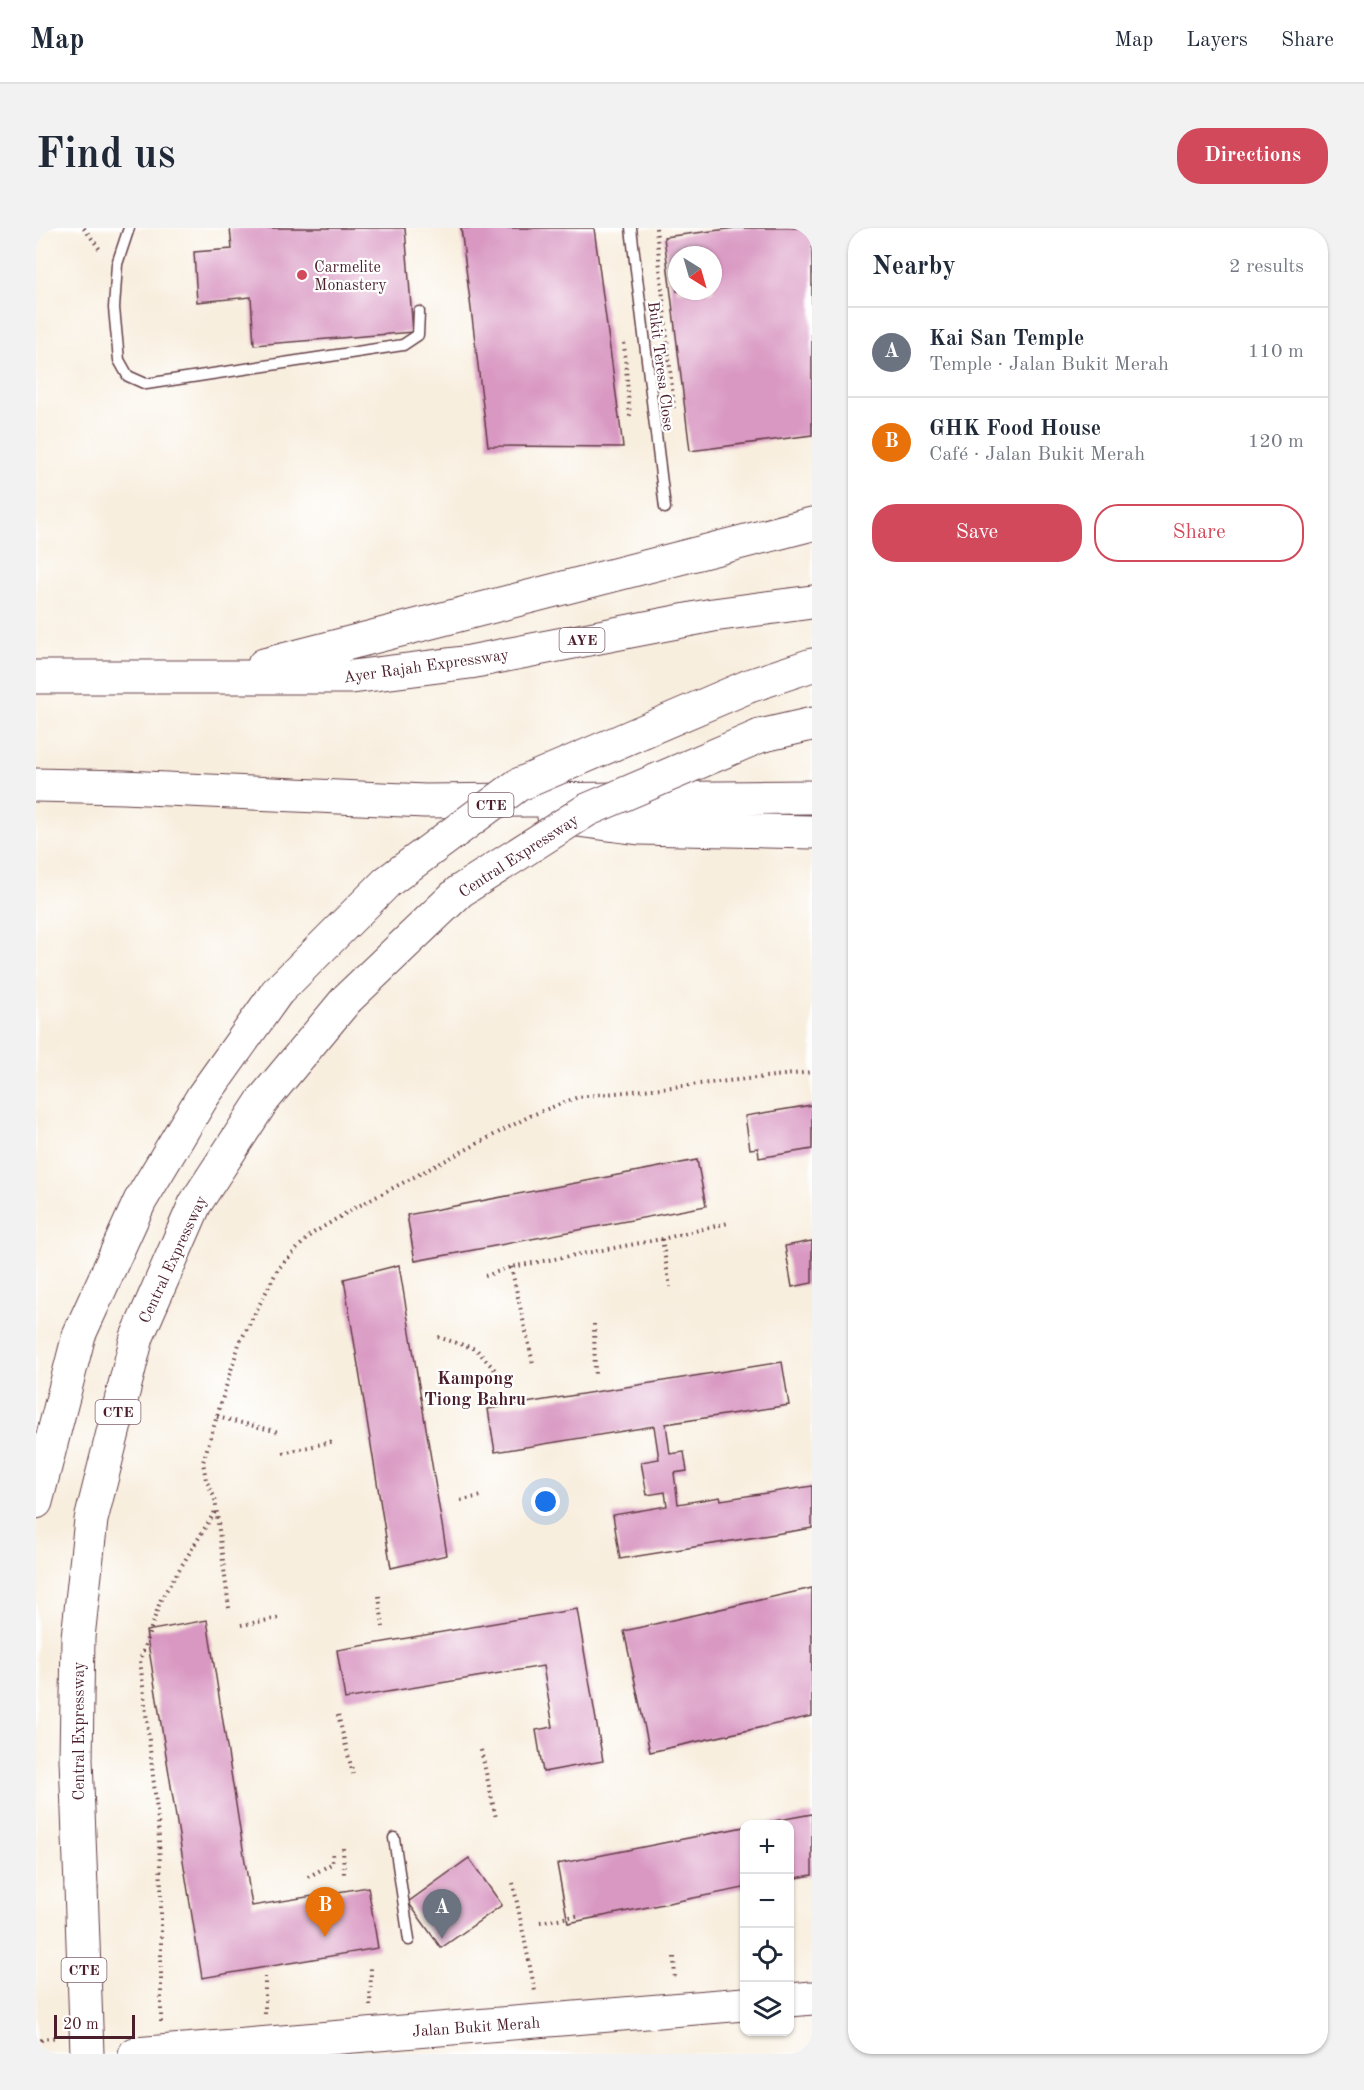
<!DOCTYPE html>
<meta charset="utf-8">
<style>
:root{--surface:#fff;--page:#f2f2f3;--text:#1f2937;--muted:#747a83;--line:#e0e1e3;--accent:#d1495b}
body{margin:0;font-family:"Old Standard TT",serif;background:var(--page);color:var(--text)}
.controls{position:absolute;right:18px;bottom:18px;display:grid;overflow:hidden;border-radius:12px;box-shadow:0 2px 4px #0004}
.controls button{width:54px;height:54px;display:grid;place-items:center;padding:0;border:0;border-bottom:2px solid var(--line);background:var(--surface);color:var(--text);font:30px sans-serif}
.compass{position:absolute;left:632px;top:18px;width:54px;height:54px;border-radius:50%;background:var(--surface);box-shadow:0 2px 4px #0004;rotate:143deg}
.scale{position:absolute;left:18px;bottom:15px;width:81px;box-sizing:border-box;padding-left:6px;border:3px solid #4a1f2b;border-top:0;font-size:16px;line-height:21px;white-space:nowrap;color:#4a1f2b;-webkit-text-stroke:4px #fff;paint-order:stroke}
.you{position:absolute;left:510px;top:1274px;width:21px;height:21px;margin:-15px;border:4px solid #fff;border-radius:50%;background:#1a73e8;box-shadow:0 0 0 9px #1a73e833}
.badge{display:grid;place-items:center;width:39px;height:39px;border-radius:50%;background:var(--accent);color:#fff;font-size:20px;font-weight:700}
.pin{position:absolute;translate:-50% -50px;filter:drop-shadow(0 2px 3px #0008)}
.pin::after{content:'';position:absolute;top:32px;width:21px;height:18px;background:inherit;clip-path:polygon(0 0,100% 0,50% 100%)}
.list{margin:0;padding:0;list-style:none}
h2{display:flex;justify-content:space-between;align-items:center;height:78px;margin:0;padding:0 24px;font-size:26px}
h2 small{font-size:20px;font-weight:400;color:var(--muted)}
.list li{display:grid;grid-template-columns:39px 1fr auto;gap:18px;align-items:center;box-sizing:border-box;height:90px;padding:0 24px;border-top:2px solid var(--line)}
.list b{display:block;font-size:22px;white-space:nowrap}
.list p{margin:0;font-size:20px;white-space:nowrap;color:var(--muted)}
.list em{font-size:20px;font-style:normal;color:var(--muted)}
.actions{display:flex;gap:12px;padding:18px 24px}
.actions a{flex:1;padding:14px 0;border:2px solid var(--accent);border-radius:24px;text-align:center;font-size:21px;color:var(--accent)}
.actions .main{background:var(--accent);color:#fff}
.icon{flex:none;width:33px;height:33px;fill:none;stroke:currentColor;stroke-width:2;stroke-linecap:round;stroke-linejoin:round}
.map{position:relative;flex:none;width:776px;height:1826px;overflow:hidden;border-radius:24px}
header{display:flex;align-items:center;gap:36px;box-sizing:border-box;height:84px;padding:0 30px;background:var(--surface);border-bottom:2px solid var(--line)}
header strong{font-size:28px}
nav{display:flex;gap:33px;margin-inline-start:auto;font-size:21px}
.intro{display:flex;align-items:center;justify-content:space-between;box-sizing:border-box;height:144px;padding:0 36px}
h1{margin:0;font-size:42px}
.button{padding:15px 27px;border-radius:24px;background:var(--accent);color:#fff;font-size:21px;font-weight:700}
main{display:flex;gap:36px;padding:0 36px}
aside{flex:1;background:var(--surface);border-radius:24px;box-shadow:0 2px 4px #0004}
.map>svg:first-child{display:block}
.building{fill:#d998c2;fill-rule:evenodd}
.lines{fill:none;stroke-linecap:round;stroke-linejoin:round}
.service-casing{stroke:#643e46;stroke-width:13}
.primary-casing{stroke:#643e46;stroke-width:35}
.motorway-casing{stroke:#643e46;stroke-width:35}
.path{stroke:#643e46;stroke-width:4;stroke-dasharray:1.5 4.5;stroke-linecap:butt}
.service{stroke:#fff;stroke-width:10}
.primary{stroke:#fff;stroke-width:33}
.motorway{stroke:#fff;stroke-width:33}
.motorway-bridge-casing{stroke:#643e46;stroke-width:35;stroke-linecap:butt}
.motorway-bridge{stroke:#fff;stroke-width:33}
.poi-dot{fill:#d1495b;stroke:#fff;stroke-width:2}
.labels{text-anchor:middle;stroke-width:4.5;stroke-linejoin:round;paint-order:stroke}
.shield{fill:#fff;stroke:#80626b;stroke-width:1.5}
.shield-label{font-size:15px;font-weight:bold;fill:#4a1f2b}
.poi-label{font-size:16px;fill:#4a1f2b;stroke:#fff;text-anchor:start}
.street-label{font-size:16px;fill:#4a1f2b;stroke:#fff}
.neighbourhood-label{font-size:18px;font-weight:bold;fill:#4a1f2b;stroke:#fff}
</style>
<header>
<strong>Map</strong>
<nav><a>Map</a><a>Layers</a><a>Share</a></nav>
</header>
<div class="intro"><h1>Find us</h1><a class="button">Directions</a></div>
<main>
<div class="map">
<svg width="776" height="1826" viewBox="0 0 776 1826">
<rect width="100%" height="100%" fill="#fff"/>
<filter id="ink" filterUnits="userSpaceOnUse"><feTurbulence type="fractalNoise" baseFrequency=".0167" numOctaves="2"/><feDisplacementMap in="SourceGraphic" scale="12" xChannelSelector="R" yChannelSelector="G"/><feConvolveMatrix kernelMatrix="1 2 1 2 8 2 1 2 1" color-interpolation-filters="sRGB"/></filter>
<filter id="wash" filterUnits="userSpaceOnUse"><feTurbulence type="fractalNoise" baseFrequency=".008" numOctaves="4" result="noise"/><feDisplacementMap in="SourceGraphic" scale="24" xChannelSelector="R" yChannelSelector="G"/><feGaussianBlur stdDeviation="1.35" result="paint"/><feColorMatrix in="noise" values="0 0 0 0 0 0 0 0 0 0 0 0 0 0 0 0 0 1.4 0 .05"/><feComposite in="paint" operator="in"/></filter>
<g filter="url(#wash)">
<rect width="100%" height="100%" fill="#f8eede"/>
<g id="blocks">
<path class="building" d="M194,0H369L377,104L218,117L215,69L161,74L158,24L196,21Z
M425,0H558L587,219L452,218Z
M700,0H776V207L654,223L628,9ZM641,27H677V63H641Z
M776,877V921L723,930L722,920L714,921L709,888Z
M661,932L670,978L379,1033L371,987Z
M776,1013V1055L756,1059L749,1018Z
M363,1037L411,1327L355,1340L308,1051Z
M746,1134L753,1177L630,1196L634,1226L648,1224L651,1243L638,1245L642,1276L684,1269L685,1272L776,1258V1300L584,1331L577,1287L631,1278L629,1264L611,1267L605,1234L623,1231L618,1198L459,1224L452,1181Z
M776,1360V1488L614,1524L588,1403Z
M541,1381L567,1533L507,1544L500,1502L517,1499L507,1438L309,1471L301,1422Z
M171,1392L216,1678L332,1659L342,1720L166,1750L110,1403Z
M776,1586V1647L754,1651V1596L727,1595Z
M708,1599V1660L532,1695L521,1636Z
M433,1630L466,1677L405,1720L372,1674Z"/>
</g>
</g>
<g filter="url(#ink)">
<use href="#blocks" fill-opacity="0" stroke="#643e46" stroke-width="1.5"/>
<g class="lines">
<g class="service-casing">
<path id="service" d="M93,0L81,36L78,80L83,132L92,148L110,156L367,117L382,107L383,84
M595,0L629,280
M358,1610L373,1712"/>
</g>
<g class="primary-casing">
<path id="primary" d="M754,1772L776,1770
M99,1826L708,1776"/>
</g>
<g class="motorway-casing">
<path id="motorway" d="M228,437L776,296
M0,449H316L434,434L677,387L776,374
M713,458L776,437
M724,508L776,496
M0,557L88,559L389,573L776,569
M518,589L603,600L776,604
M0,1274L43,1107L104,973L167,868L241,764
M45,1659L40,1531L42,1409L55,1292L101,1109L159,976L227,872L311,771"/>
</g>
<path class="path" d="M48,0L65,23
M620,0L638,180
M588,115L594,189
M626,1011L634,1059
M475,1039L497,1135
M449,1048L475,1039L626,1011L692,995
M558,1096L559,1149
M402,1109L440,1121L459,1142
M181,1189L243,1204
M247,1225L299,1213
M425,1272L446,1268
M343,1368L347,1399
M193,1380L179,1271L170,1252L167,1234L203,1116L242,1041L274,1007L315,982L496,887L542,869L776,844
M205,1397L244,1390
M302,1487L317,1546
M445,1522L460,1590
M307,1620L308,1647
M272,1649L297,1635L296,1622
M477,1655L499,1763
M504,1694L545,1687
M638,1729L639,1753
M334,1778L335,1740
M229,1786V1749
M125,1794V1659L122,1592L104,1432L125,1371L180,1282
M0,1816L7,1811L22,1809"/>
<use href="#service" class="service"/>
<use href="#primary" class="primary"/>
<use href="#motorway" class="motorway"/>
<g class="motorway-bridge-casing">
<path id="motorway-bridge" d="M241,764L351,654L482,557L713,458
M311,771L424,663L551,582L724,508
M45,1659L51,1826"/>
</g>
<use href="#motorway-bridge" class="motorway-bridge"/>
</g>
</g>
<circle class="poi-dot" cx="266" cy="47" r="6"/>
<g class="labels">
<g class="shield">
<rect x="523.5" y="400" width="45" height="24" rx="4.5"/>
<rect x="432.5" y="565" width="45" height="24" rx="4.5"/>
<rect x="59.5" y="1172" width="45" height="24" rx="4.5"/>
<rect x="25.5" y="1730" width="45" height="24" rx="4.5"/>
</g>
<g class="shield-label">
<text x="546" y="417">AYE</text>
<text x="455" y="582">CTE</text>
<text x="82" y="1189">CTE</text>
<text x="48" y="1747">CTE</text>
</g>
<g class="poi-label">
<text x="278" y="44">Carmelite<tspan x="278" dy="18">Monastery</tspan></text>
</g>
<g class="street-label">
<text transform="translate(626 138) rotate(83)" y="6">Bukit Teresa Close</text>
<text transform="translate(390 437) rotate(-8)" y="6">Ayer Rajah Expressway</text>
<text transform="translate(482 627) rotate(-33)" y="6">Central Expressway</text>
<text transform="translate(136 1031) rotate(-65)" y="6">Central Expressway</text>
<text transform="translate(42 1503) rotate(-90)" y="6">Central Expressway</text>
<text transform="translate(440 1798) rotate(-4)" y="6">Jalan Bukit Merah</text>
</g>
<g class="neighbourhood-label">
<text x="439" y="1156">Kampong<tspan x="439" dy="21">Tiong Bahru</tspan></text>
</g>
</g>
</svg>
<div class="controls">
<button>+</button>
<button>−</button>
<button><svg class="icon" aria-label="locate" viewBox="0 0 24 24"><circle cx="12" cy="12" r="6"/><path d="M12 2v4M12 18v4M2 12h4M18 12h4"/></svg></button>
<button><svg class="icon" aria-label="layers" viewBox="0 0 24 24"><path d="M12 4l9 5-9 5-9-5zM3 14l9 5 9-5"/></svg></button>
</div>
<svg class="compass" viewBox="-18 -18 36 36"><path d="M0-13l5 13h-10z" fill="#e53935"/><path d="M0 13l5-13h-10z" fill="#747a83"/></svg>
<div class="scale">20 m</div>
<div class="you"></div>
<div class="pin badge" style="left:406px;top:1711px;background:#6b7280">A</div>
<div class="pin badge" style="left:289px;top:1709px;background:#e8710a">B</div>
</div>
<aside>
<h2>Nearby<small>2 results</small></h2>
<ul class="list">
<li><span class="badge" style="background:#6b7280">A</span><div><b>Kai San Temple</b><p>Temple · Jalan Bukit Merah</p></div><em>110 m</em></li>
<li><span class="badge" style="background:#e8710a">B</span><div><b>GHK Food House</b><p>Café · Jalan Bukit Merah</p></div><em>120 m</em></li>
</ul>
<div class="actions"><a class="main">Save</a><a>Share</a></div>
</aside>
</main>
